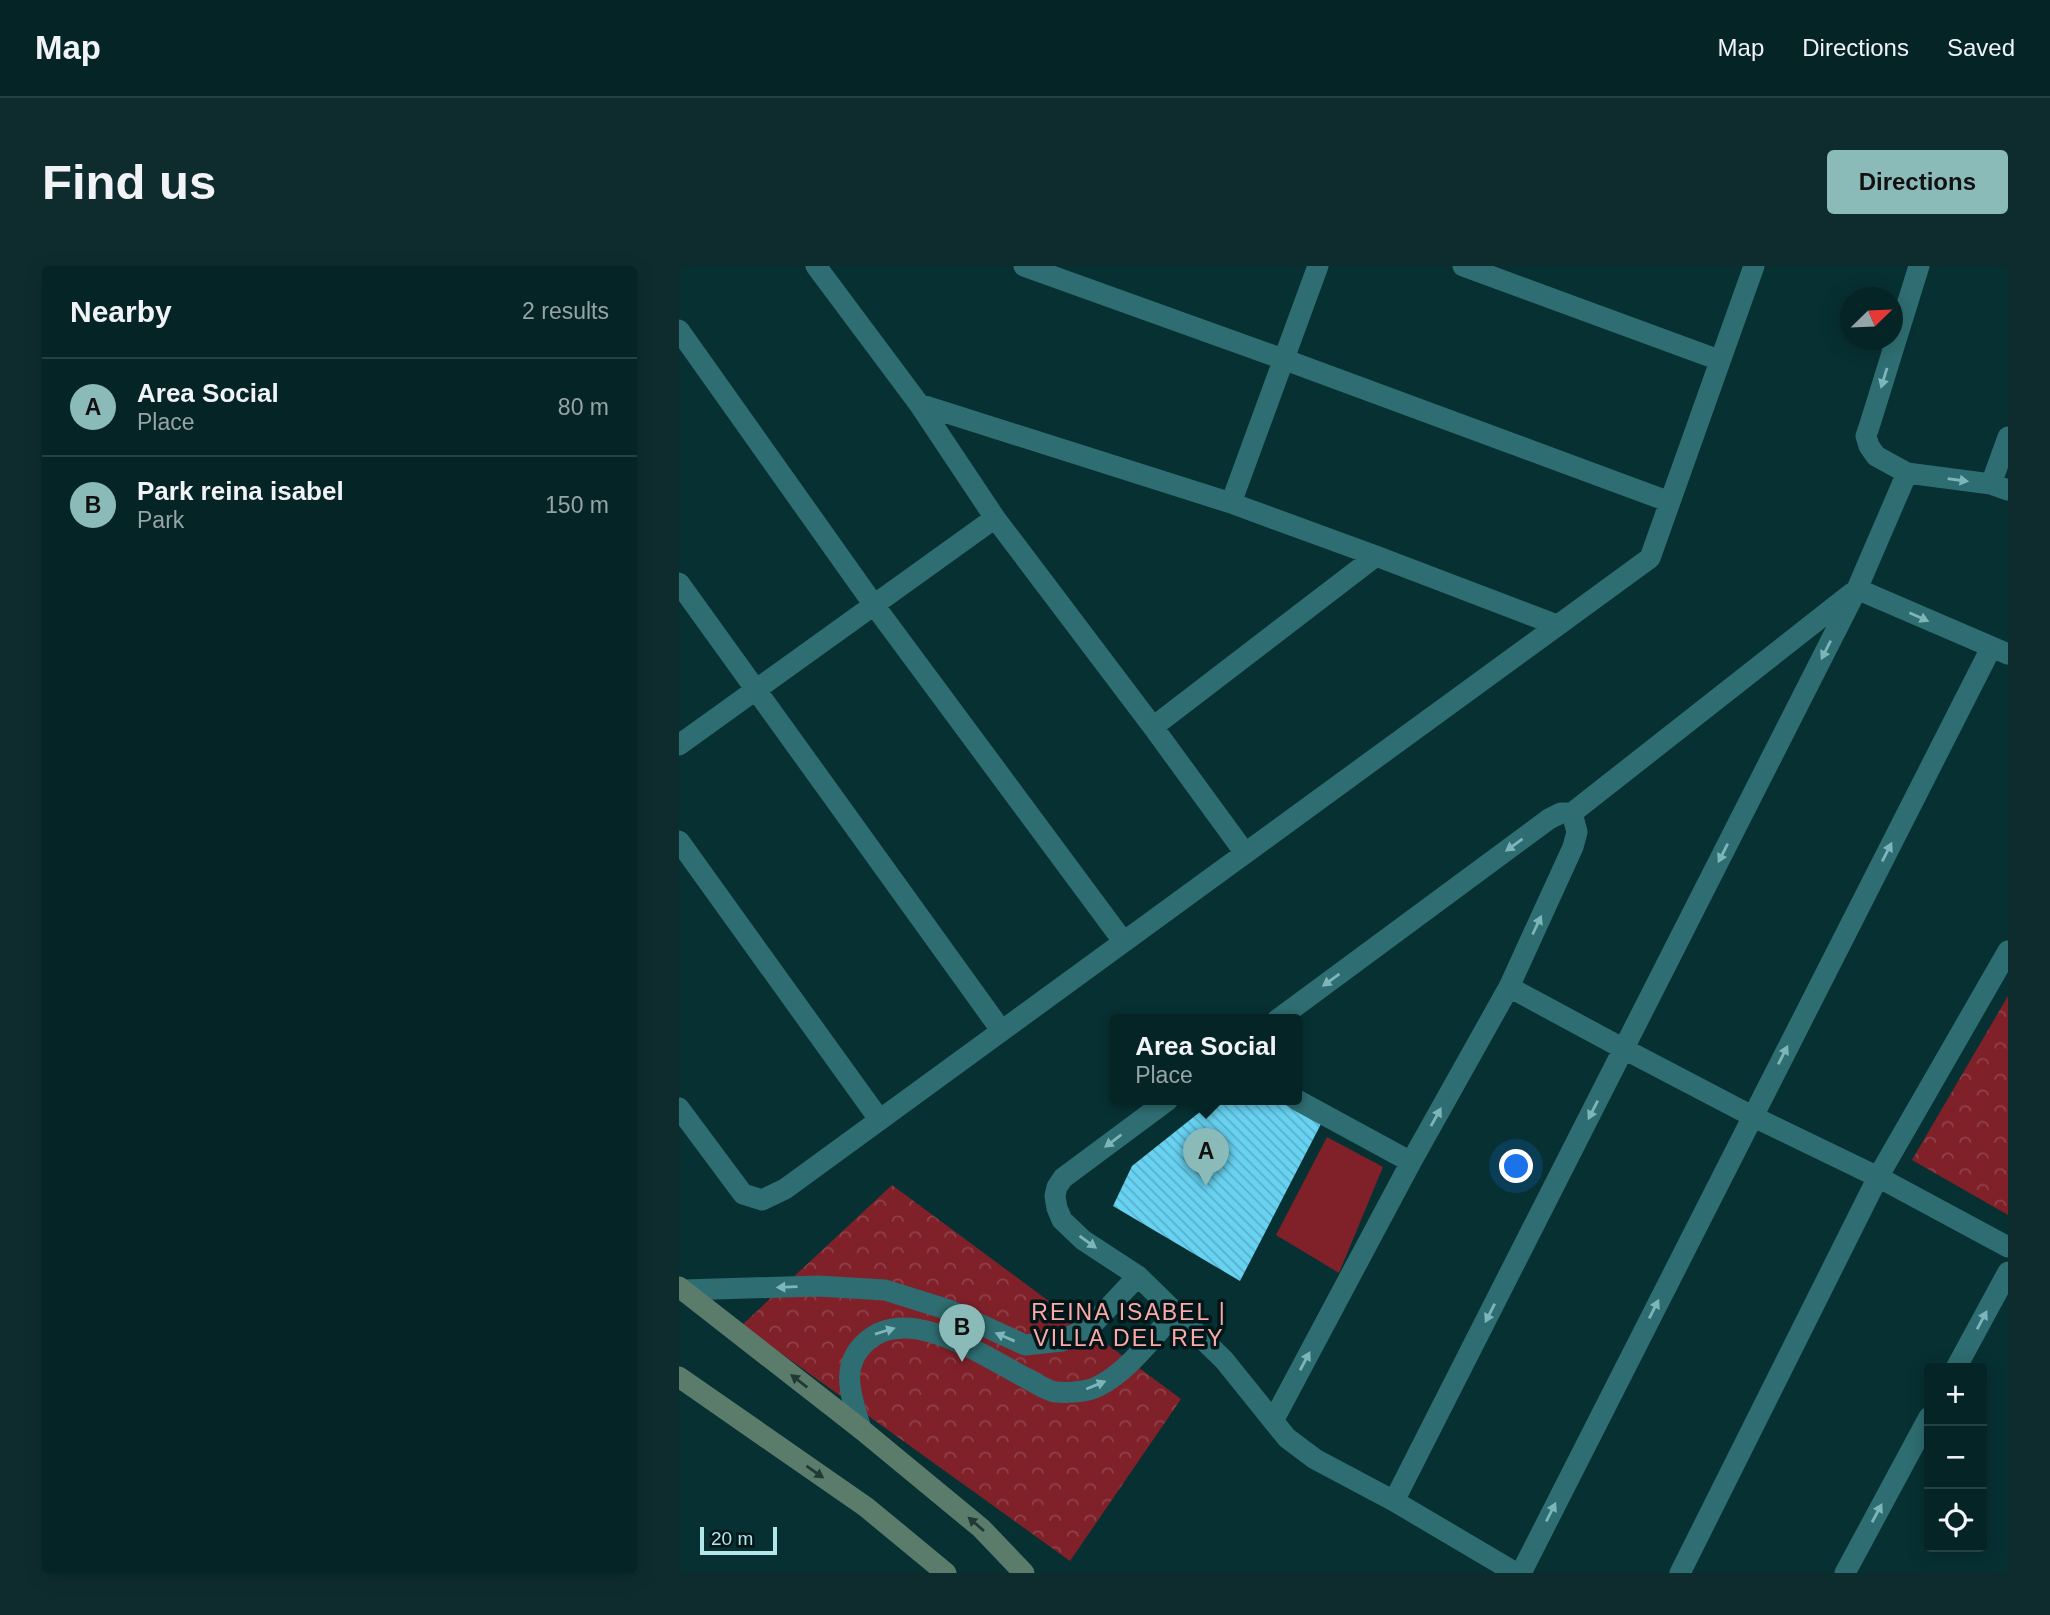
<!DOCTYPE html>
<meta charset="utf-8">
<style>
:root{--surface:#052426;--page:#0e2c2e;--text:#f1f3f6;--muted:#97a4a7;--line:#264143;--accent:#8bbbb9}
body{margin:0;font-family:Helvetica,sans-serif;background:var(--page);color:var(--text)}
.controls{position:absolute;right:21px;bottom:21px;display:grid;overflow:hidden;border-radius:7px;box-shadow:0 4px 18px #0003}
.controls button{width:63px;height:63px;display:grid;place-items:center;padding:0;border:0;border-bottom:2px solid var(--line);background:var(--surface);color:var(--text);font:35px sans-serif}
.compass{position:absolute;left:1161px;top:21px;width:63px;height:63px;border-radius:50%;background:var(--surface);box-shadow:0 4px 18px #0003;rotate:67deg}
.scale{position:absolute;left:21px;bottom:18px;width:77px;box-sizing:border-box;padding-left:7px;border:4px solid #b2e7ea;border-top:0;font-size:19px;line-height:24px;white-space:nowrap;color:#b2e7ea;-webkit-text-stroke:5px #001618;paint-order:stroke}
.you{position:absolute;left:838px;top:901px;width:24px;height:24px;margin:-18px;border:5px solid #fff;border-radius:50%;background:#1a73e8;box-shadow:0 0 0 10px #1a73e833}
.badge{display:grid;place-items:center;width:46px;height:46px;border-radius:50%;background:var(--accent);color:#111;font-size:23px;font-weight:700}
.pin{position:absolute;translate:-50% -58px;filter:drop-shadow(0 2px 4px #0008)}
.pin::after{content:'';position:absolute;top:37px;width:24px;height:21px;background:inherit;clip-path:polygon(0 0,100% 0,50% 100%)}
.popup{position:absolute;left:431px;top:748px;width:192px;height:91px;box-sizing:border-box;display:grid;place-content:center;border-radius:7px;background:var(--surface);filter:drop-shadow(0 2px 5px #0005);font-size:23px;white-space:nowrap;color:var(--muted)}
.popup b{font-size:26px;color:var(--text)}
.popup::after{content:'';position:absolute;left:50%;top:100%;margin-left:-14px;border:14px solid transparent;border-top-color:var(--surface)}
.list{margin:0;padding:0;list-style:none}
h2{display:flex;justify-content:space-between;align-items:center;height:91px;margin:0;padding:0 28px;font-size:30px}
h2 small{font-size:23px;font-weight:400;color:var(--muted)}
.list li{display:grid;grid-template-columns:46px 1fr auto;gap:21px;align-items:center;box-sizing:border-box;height:98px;padding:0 28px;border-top:2px solid var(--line)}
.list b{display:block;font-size:26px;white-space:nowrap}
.list p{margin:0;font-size:23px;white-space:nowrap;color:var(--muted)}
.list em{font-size:23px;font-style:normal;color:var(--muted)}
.icon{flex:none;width:38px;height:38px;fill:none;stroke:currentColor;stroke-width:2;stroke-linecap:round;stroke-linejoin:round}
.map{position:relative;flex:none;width:1329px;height:1307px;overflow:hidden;border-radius:7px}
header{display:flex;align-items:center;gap:42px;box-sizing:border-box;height:98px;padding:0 35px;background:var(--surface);border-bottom:2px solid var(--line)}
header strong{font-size:33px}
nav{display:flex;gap:38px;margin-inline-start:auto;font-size:24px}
.intro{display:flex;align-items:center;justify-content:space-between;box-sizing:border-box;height:168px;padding:0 42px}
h1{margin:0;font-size:49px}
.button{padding:18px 32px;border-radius:7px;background:var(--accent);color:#111;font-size:24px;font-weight:700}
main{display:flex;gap:42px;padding:0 42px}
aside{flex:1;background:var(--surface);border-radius:7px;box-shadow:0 4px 18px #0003}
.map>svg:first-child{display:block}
.park{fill:url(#park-crowns)}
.pitch{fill:#80212a}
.building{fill:url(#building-back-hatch)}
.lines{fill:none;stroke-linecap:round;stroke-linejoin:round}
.street{stroke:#2e6d71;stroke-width:21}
.secondary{stroke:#5c7c6b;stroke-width:21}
.oneway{fill:#7db6ba}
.oneway2{fill:#203a35}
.labels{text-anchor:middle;stroke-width:7;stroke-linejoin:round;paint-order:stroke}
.neighbourhood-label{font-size:23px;letter-spacing:2px;fill:#fda9a8;stroke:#001618}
</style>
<header>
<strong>Map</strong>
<nav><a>Map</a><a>Directions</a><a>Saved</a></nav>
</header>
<div class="intro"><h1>Find us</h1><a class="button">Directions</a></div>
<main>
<aside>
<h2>Nearby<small>2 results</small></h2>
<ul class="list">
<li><span class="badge">A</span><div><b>Area Social</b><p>Place</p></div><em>80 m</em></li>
<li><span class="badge">B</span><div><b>Park reina isabel</b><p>Park</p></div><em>150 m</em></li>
</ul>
</aside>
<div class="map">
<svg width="1329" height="1307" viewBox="0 0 1329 1307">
<defs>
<pattern id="park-crowns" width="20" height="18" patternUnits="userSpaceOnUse" patternTransform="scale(1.75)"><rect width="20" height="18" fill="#80212a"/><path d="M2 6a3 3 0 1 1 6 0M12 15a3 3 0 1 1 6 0" fill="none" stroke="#904149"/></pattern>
<pattern id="building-back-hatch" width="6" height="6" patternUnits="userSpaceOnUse" patternTransform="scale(1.75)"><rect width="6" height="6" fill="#67d2f2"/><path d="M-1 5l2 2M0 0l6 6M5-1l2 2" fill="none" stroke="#5aafc7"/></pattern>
</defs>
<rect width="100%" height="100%" fill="#073032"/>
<path class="park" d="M1329,730V949L1233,894Z
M213,919L502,1133L391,1295L63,1059Z"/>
<path class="pitch" d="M648,871L704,901L660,1007L597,969Z"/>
<path class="building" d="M536,834H597L643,856L561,1015L434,940L453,900Z"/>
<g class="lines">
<path class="street" d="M137,0L240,138L316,252L474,461L566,587
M345,0L604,93L991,236
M784,0L1040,94
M1240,0L1191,158L1187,170L1190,180L1197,190L1228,207L1312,218L1329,224
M0,64L195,339L444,675
M240,138L552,237L697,290L878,359
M1312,218L1329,171
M552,237L639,0
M0,317L322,764
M1178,323L1329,388
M474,461L697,290
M0,479L316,252
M0,575L200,853
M830,721L945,783L1073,850L1199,911L1329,981
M598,754L870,553L882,547H893L1173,327
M489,834L384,912L378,921L376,930L378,942L383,954L404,974L459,1010L545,1094L608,1172L636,1193L715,1235L837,1307
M618,834L732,896
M0,842L64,928L83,934L106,923L971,292L1075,0
M4,1024L139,1020L206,1024L270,1044L346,1079L383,1075L413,1059L459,1010
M1277,1102L1329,1006
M594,1155L732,896L830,721L894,581L898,566L893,547
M182,1163C173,1132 159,1100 188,1075C231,1037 307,1092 349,1113C357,1117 368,1125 377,1126C386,1127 401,1126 409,1124C442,1115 474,1071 496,1047
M715,1235L1178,323L1228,207
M842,1307L1312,382
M1001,1307L1199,911L1329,685
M1166,1307L1250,1151"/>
<path class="secondary" d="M0,1021L182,1163L302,1262L345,1307
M0,1111L187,1241L267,1307"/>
</g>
<defs><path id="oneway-solid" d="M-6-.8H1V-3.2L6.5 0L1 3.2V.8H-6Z" transform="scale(1.75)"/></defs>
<g class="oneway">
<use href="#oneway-solid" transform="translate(1205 112) rotate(107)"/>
<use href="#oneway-solid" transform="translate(1279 214) rotate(8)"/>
<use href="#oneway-solid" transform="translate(1240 351) rotate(24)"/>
<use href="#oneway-solid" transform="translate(1147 384) rotate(117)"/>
<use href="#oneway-solid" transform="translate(835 579) rotate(144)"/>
<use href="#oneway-solid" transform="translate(1208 586) rotate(-63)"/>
<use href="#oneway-solid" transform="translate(1044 587) rotate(117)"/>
<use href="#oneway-solid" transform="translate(858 659) rotate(-65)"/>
<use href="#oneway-solid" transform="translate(652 714) rotate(144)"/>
<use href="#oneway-solid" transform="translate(1104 789) rotate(-63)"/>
<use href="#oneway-solid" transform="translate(914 844) rotate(117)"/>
<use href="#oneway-solid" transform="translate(757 851) rotate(-61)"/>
<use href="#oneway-solid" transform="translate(434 875) rotate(143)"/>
<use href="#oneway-solid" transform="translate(409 976) rotate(36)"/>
<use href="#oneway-solid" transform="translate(108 1021) rotate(178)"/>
<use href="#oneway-solid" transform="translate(975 1043) rotate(-63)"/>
<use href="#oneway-solid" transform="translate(811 1047) rotate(117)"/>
<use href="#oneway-solid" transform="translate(1303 1054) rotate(-62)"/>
<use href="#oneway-solid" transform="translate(206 1065) rotate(-17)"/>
<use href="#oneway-solid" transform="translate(326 1071) rotate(-157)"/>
<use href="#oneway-solid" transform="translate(626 1095) rotate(-62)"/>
<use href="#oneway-solid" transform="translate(417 1119) rotate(-22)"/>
<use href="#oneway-solid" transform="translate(872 1246) rotate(-63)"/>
<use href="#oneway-solid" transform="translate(1198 1247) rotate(-62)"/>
</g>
<g class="oneway2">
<use href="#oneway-solid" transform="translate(120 1115) rotate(-142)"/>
<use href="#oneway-solid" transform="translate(136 1206) rotate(35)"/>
<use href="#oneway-solid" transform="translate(297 1258) rotate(-139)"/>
</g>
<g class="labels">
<g class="neighbourhood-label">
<text x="450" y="1054">REINA ISABEL |<tspan x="450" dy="26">VILLA DEL REY</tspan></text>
</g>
</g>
</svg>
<div class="controls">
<button>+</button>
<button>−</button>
<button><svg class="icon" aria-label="locate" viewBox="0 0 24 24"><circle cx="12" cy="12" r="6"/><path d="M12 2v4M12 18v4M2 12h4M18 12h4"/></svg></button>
</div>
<svg class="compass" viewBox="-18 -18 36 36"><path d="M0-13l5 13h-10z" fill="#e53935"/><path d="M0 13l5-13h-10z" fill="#97a4a7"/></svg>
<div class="scale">20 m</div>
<div class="you"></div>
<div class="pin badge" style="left:527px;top:920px">A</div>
<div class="popup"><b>Area Social</b>Place</div>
<div class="pin badge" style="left:283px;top:1096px">B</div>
</div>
</main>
